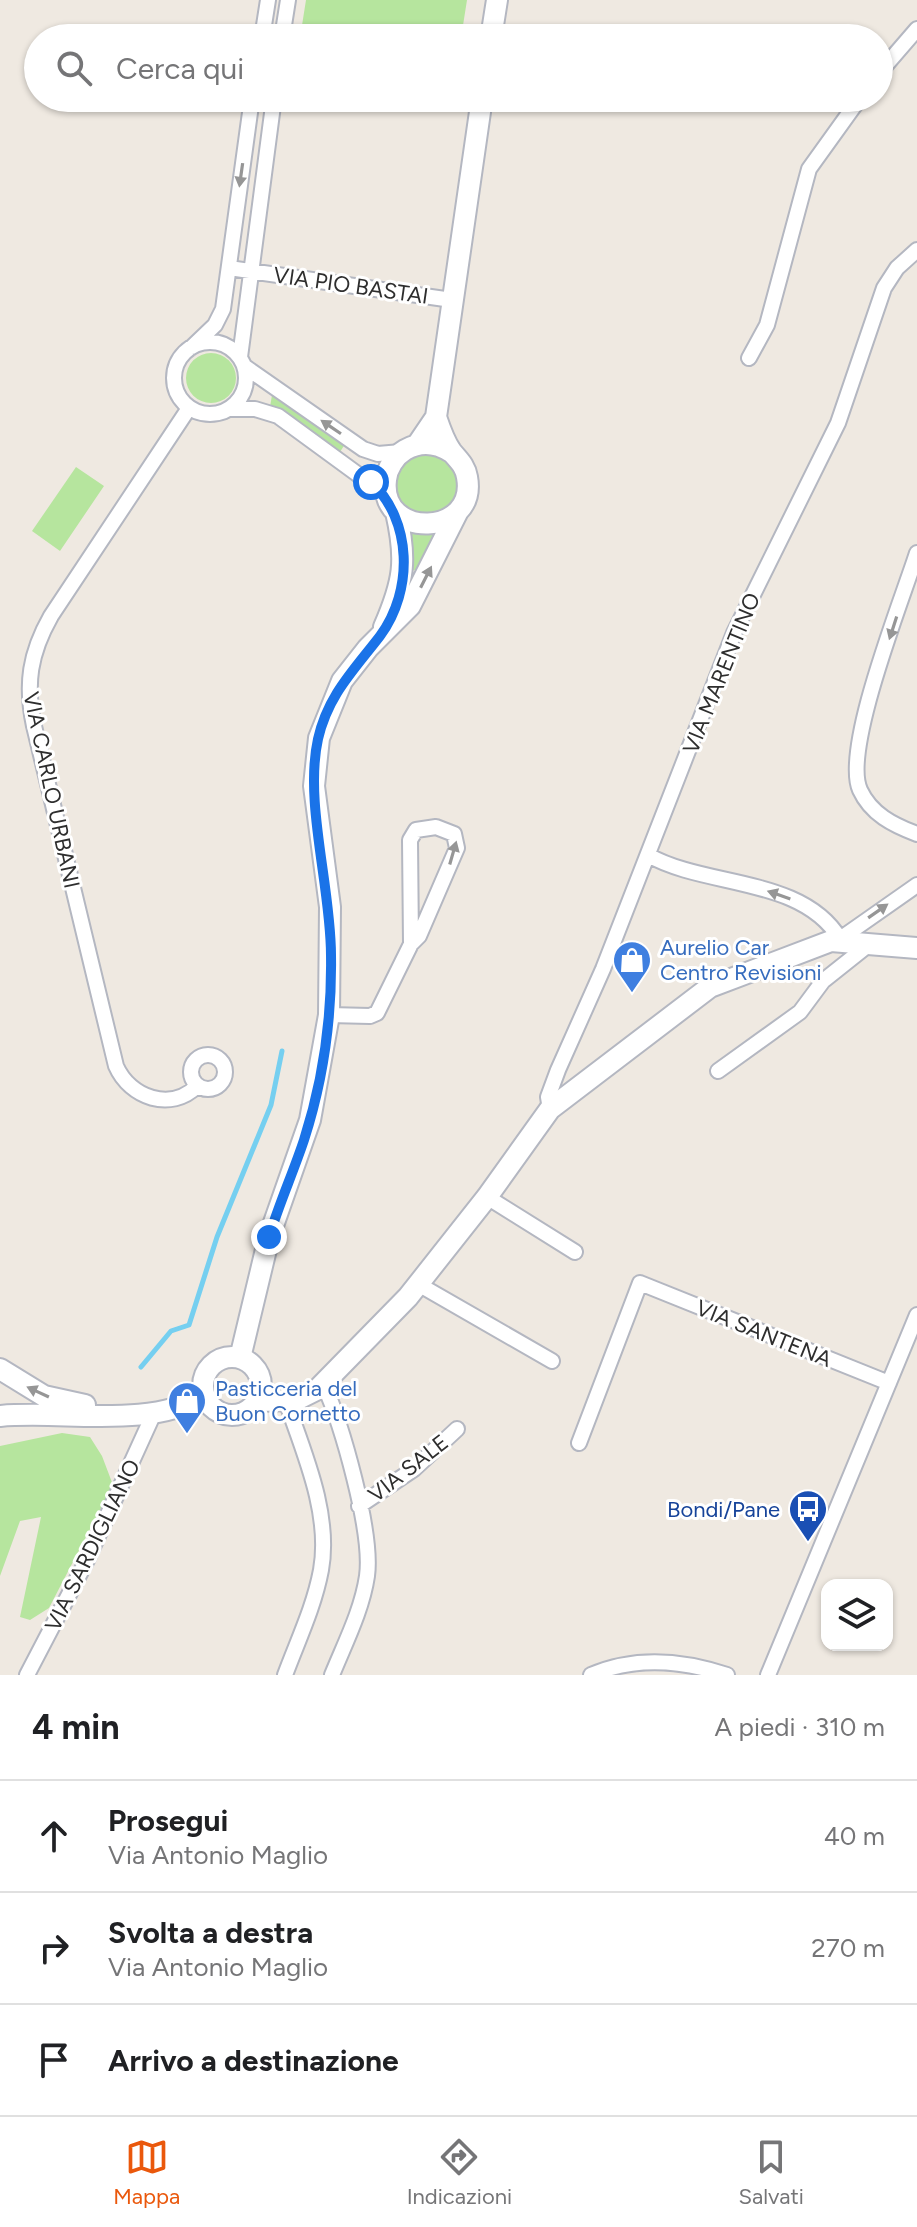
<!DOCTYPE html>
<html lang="it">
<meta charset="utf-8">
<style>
:root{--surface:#fff;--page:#f6f6f6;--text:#202124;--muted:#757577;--line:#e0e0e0;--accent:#ea580c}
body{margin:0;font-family:Figtree,sans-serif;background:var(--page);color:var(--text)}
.controls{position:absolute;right:24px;bottom:24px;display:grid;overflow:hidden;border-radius:16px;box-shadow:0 2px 6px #0004}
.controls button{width:72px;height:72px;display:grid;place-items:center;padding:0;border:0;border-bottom:2px solid var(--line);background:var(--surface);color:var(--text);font:40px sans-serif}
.stop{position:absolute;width:24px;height:24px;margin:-18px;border:6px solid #1a73e8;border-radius:50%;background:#fff}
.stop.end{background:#1a73e8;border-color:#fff;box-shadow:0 2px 8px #0008}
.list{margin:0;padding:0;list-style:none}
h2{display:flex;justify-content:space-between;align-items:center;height:104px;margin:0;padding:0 32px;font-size:34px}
h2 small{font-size:26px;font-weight:400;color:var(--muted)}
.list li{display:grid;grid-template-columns:52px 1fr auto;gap:24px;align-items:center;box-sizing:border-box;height:112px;padding:0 32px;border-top:2px solid var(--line)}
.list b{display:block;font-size:30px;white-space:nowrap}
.list p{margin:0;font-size:26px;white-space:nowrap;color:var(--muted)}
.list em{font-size:26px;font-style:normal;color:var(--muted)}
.icon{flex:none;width:44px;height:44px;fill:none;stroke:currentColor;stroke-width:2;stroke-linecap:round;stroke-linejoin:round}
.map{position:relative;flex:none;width:917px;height:1675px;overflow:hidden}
.search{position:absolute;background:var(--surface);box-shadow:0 2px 6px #0004;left:24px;right:24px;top:24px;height:88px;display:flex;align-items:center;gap:20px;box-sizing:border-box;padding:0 28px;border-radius:44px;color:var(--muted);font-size:30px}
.sheet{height:440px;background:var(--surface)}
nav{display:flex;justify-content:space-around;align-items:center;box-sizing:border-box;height:112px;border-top:2px solid var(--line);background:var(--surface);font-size:22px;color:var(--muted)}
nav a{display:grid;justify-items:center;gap:4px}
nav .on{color:var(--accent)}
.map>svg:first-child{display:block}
.green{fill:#b6e59e}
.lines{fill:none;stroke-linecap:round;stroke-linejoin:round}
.stream{stroke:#75cff0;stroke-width:5}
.street-casing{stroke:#b4b7c1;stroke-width:18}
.secondary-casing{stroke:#b4b7c1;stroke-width:24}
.street{stroke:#fff;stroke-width:14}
.secondary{stroke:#fff;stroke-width:20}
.oneway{fill:#969696}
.route{stroke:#1a73e8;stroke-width:10}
.labels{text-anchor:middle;stroke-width:6;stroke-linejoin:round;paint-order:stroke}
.street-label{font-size:22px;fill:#2e2e2e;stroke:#fff}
.shop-label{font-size:22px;fill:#366cbe;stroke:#fff;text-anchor:start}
.transit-label{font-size:22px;fill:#164399;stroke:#fff;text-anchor:end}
</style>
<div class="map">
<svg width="917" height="1675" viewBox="0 0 917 1675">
<rect width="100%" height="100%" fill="#efe9e1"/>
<path class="green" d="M306,0H467L461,38H300Z
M186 378a25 25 0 1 1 50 0a25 25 0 1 1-50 0Z
M272,395L345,444L340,452L270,407Z
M395 485a31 31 0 1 1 62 0a31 31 0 1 1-62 0Z
M76,467L104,486L60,551L32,531Z
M408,528L441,530L425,571L410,570Z
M62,1433L90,1437L102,1456L113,1485L49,1608L30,1620L20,1617L41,1517L20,1521L0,1576V1446Z"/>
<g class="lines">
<path class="stream" d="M141,1367L171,1331L189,1325L217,1237L271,1105L282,1051"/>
<g class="street-casing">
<path id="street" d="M262,38L268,0
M282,38L288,0
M879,73L917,29
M446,98L482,103
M229,268L452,300
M174 378a36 36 0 1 1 72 0a36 36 0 1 1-72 0Z
M192,347L215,325L223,309L252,98
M240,357L274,98
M749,358L767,325L809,169L860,98
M244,366L363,449L378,454L401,452
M189,408L51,616C30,653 25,684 34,726L116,1066C130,1098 171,1112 197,1086
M229,409H255L278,416L386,495
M917,553C902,600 842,750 860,790C871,814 893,825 917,834
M648,855C706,888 802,876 840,939L917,885
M329,1015L370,1016L377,1013L411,944L419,936L457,848L454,834L436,827L416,830L410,840L411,944
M191 1072a17 17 0 1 1 34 0a17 17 0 1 1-34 0Z
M718,1071L800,1012L823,981L872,942
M550,1109L548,1097L558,1070L603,969L734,633L838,423L884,288L897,268L917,250
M487,1197L575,1252
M418,1284L552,1361
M323,1383C342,1424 373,1533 367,1576C362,1610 345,1643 332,1675
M579,1443L640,1283L889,1383
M359,1506L414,1469L457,1429
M27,1675L88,1558L154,1413
M285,1675C298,1640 314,1607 321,1570C331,1514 304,1453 286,1401
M591,1675C635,1656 682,1660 727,1675
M768,1675L917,1315"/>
</g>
<g class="secondary-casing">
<path id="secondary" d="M491,38L497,0
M436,417C440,429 444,441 451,451C458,460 465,465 467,477C478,537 379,540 386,480C387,468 395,456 405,450C420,441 437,443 451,452
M417,445L436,417L482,98
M384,627C404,581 407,560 396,512
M203 1386a29 29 0 1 1 58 0a29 29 0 1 1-58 0Z
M240,1358L269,1237L310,1120L329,1015L330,907L314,786L319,738L342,681L368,648L410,606L458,511
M0,1369L44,1396L85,1405
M257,1401L296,1400L318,1389L408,1297L487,1197L550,1109L710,987L831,941L917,948
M0,1416C63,1410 148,1429 204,1396"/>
</g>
<use href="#street" class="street"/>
<use href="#secondary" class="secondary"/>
</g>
<defs><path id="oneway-solid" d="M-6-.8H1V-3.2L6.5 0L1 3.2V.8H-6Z" transform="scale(2)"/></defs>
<g class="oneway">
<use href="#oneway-solid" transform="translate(241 175) rotate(98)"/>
<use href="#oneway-solid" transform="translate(331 427) rotate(-146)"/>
<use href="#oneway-solid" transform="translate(426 577) rotate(-63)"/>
<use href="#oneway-solid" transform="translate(893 628) rotate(108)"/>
<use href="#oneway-solid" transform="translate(453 853) rotate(-74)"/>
<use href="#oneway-solid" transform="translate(779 895) rotate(-161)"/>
<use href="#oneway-solid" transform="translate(878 911) rotate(-35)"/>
<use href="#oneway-solid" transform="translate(38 1392) rotate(-155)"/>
</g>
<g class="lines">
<path class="route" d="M269,1237C279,1204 293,1173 304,1140C323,1081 332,1017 331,955C331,887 304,802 318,739C328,695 354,670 380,636C414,590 412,520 371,482"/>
</g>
<defs>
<g id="shop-pin" transform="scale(2)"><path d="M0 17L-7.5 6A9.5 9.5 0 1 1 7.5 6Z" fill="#3f7fe0" stroke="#fff"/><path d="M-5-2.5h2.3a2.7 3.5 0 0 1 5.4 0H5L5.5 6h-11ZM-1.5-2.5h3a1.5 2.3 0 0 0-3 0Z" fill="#fff"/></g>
<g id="bus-pin" transform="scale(2)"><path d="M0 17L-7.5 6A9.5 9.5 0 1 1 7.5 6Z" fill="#1a4fb4" stroke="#fff"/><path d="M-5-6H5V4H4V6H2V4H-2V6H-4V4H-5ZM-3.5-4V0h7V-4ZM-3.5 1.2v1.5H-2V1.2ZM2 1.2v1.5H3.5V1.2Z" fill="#fff"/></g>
</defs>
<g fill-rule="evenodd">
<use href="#shop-pin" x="632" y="960"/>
<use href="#shop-pin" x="187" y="1401"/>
<use href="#bus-pin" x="808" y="1509"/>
</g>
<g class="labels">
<g class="street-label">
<text transform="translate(351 285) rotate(8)" y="8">VIA PIO BASTAI</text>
<text transform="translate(721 673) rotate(-68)" y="8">VIA MARENTINO</text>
<text transform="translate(52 790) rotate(78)" y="8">VIA CARLO URBANI</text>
<text transform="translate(764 1333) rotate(22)" y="8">VIA SANTENA</text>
<text transform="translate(408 1468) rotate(-38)" y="8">VIA SALE</text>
<text transform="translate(92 1545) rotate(-64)" y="8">VIA SARDIGLIANO</text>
</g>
<g class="shop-label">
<text x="660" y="955">Aurelio Car<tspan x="660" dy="25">Centro Revisioni</tspan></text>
<text x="215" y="1396">Pasticceria del<tspan x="215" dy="25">Buon Cornetto</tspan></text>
</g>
<g class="transit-label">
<text x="780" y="1517">Bondi/Pane</text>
</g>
</g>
</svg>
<div class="controls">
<button><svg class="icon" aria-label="layers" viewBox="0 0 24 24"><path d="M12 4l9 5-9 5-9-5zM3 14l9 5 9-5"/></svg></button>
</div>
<div class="stop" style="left:371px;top:482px"></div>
<div class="stop end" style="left:269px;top:1237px"></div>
<div class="search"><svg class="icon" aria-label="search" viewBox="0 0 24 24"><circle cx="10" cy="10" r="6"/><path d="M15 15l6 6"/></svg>Cerca qui</div>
</div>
<section class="sheet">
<h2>4 min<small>A piedi · 310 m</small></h2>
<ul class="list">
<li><svg class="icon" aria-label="ahead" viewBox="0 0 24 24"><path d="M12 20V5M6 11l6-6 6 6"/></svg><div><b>Prosegui</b><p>Via Antonio Maglio</p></div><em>40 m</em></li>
<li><svg class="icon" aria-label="right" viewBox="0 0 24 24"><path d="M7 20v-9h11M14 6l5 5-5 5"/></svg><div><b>Svolta a destra</b><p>Via Antonio Maglio</p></div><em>270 m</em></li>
<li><svg class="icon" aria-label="arrive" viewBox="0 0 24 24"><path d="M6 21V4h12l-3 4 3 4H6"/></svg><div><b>Arrivo a destinazione</b></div></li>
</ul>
</section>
<nav>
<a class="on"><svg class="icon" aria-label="map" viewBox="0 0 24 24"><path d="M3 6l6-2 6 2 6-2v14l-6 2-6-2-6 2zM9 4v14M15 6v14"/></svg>Mappa</a>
<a><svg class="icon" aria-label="directions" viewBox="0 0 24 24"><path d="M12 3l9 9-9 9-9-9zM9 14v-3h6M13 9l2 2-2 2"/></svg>Indicazioni</a>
<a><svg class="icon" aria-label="saved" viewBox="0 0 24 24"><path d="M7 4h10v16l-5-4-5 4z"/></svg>Salvati</a>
</nav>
